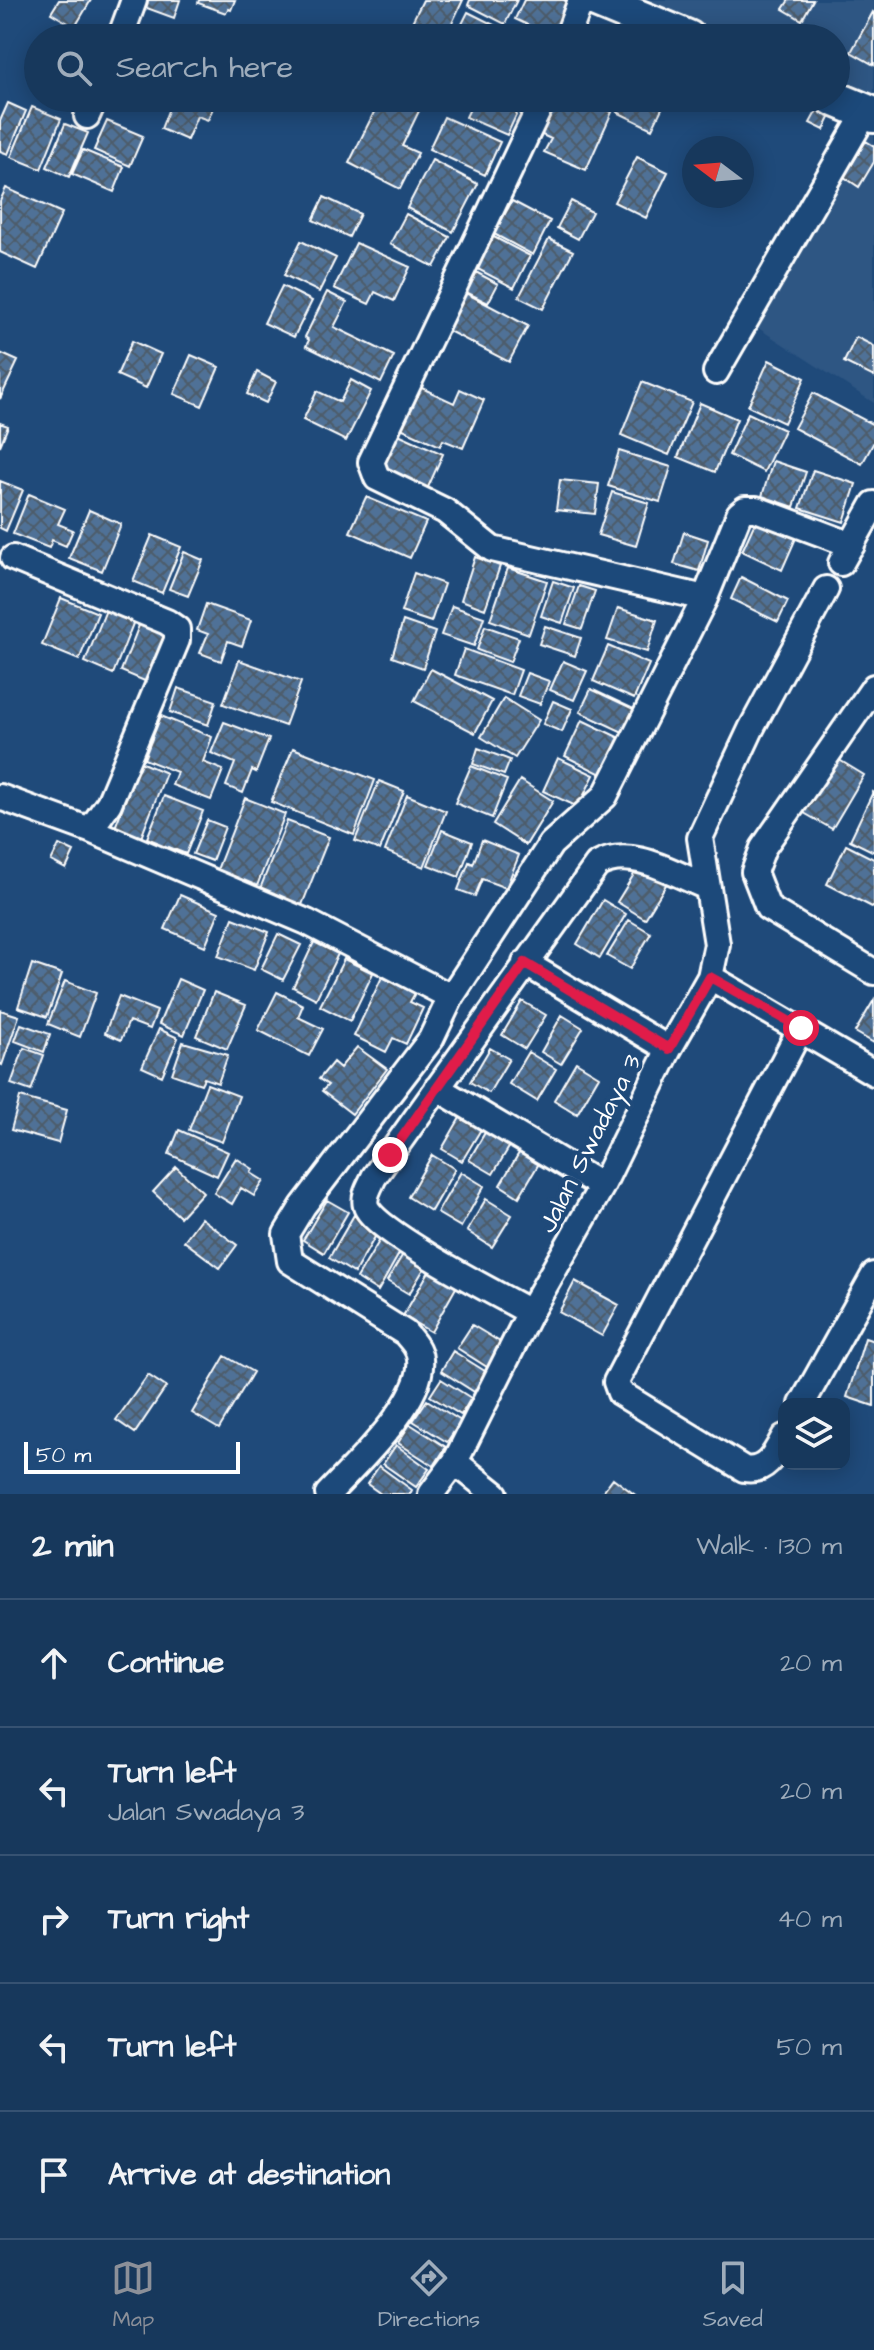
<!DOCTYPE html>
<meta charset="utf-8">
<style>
:root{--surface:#17385c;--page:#203f62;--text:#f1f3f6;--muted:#9eacbb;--line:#365272;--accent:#8c9099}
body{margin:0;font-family:"Architects Daughter",sans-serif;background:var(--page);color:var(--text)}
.controls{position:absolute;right:24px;bottom:24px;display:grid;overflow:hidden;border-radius:16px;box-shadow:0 4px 20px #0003}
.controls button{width:72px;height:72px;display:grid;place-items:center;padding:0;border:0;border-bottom:2px solid var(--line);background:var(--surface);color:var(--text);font:40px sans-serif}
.compass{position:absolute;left:682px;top:136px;width:72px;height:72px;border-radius:50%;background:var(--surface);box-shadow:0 4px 20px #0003;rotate:286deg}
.scale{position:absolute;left:24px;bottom:20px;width:216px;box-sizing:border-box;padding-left:8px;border:4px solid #fff;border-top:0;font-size:22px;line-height:28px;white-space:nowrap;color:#fff;-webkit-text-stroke:6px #1f4a7a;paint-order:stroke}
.stop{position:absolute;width:24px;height:24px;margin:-18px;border:6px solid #e11d48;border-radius:50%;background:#fff}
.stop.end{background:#e11d48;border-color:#fff;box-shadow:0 2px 8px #0008}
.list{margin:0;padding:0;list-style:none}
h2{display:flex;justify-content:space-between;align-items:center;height:104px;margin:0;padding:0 32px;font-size:34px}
h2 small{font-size:26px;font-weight:400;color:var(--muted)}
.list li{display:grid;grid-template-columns:52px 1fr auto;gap:24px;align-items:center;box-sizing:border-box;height:128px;padding:0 32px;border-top:2px solid var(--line)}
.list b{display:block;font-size:30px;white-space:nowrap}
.list p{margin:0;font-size:26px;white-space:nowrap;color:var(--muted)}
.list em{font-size:26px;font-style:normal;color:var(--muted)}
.icon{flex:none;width:44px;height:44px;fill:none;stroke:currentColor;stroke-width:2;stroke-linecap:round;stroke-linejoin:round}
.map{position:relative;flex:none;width:874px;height:1494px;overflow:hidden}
.search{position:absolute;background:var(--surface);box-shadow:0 4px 20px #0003;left:24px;right:24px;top:24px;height:88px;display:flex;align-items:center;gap:20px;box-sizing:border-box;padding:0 28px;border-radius:44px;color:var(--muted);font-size:30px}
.sheet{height:744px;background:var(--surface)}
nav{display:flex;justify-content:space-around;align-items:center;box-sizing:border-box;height:112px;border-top:2px solid var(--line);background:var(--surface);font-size:22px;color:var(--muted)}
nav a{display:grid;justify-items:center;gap:4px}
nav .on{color:var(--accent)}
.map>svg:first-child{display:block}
.built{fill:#2e5683}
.building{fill:url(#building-cross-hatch);stroke:#fff;stroke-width:2}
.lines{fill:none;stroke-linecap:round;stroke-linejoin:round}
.street-casing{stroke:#fff;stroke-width:30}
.secondary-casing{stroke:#fff;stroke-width:40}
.street{stroke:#1f4a7a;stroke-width:24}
.secondary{stroke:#1f4a7a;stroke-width:34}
.route{stroke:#e11d48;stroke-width:10}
.labels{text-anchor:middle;stroke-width:8;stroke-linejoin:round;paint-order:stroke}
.street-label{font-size:26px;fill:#fff;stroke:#1f4a7a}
</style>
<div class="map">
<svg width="874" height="1494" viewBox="0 0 874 1494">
<defs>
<pattern id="building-cross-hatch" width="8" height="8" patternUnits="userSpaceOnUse" patternTransform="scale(2)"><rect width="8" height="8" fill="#507197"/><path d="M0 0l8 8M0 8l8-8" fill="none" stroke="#4e5b6a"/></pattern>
</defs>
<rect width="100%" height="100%" fill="#1f4a7a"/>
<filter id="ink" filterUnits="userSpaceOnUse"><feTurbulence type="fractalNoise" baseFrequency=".0125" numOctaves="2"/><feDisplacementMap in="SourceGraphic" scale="16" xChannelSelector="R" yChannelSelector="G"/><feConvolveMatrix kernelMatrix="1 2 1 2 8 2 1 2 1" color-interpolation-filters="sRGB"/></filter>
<g filter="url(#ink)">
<path class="built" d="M635,0H874V403L752,324L869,119L836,98V38H708Z"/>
<path class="building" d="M59,0H91L75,27L51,13Z
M147,0H180L174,18L144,7Z
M199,0H235L231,10L228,9L226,13L198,3Z
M423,0H463L445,38H420L407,32Z
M470,0H517L505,24L468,5Z
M524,0H574L555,38L515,19Z
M789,0H813L802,20L783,9Z
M468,12L502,29L498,38H455Z
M873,12L874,13V65L851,52Z
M513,28L534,38H508Z
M52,29L68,38H46Z
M38,53V79L27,73Z
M173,98H217L208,120L197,116L187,140L161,129Z
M381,98H392L419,111L402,146L418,153L400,189L349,163Z
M475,98H524L507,135L466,117Z
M569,98H580L612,112L586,170L544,152L551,139L540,134L553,105L563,110Z
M624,98H667L652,129L617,112Z
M8,103L26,111L8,154L0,151V121Z
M821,103L834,110L824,130L810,123Z
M32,107L61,119L41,169L11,157Z
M444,117L500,142L485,175L429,149Z
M107,121L143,136L130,166L94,150Z
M65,124L88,133L69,177L47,167Z
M866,141L874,146V162L859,187L844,177Z
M83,150L124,167L114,192L72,174Z
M637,157L668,172L646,218L614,202Z
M432,160L478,184L453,232L407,208Z
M6,188L62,213L37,269L0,252V201Z
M324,197L360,214L349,237L313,220Z
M512,201L550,221L533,255L494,234Z
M571,201L592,212L578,239L557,228Z
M406,214L450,237L434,267L390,244Z
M488,234L530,256L514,288L472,266Z
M549,239L573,251L543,309L519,297Z
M301,241L336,258L319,292L284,275Z
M356,243L410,267L394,301L375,292L369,304L334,288Z
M472,270L498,284L488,303L462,290Z
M282,286L312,301L294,337L264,323Z
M460,290L528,326L509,362L441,327Z
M327,292L347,302L334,327L394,356L381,383L306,346L309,340L305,337Z
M856,337L874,346V377L844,362Z
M132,341L161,354L146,388L117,375Z
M0,353L18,361L0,399Z
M191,355L219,367L202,406L174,394Z
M769,360L805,378L784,423L748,406Z
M257,372L276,382L266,403L247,394Z
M351,380L371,391L346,441L303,420L317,391L340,402Z
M642,382L692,402L669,455L621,435Z
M411,383L454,403L460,389L484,400L463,448L443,440L440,446L392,424Z
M813,393L874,425V442L862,464L794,428Z
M700,403L737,419L715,472L678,457Z
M748,413L784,430L764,472L729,455Z
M0,423L8,426L0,446Z
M396,433L443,454L425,494L378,473Z
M619,451L671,467L660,502L608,486Z
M773,461L806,472L794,507L762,496Z
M813,470L856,484L844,522L800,508Z
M560,480L599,484L595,514L556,510Z
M0,481L23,490L6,531L0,528Z
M612,492L649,503L636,546L598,535Z
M29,494L65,509L58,524L73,530L66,546L52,540L49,548L13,534Z
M366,497L426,522L410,558L350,532Z
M89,510L121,524L102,571L69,558Z
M756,520L796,538L782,570L742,551Z
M684,532L708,540L699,571L674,564Z
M152,535L181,547L162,593L133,581Z
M184,552L203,560L188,596L169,589Z
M475,557L500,566L485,609L461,600Z
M508,568L547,581L529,634L490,620Z
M414,573L444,584L431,622L401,612Z
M741,577L788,601L778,622L731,599Z
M553,581L574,588L562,623L541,616Z
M579,586L595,591L582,629L566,624Z
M61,598L98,613L79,660L42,645Z
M206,604L251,620L242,646L228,641L221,661L200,653L208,634L197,630Z
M452,606L484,617L474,646L441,635Z
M618,608L657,620L647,652L607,640Z
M106,610L134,621L113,674L85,662Z
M403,621L435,632L423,668L392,657Z
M140,623L174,636L154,685L121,671Z
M485,626L519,638L510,662L477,650Z
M545,626L581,638L575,656L539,644Z
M608,646L649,664L634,699L593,681Z
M464,649L521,670L512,695L455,675Z
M239,660L301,682L285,726L223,704Z
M563,661L587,671L574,700L550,690Z
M431,669L492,701L475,733L414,701Z
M527,673L549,681L540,704L518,696Z
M178,688L216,701L208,725L170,712Z
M591,689L640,712L629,735L580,712Z
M504,698L539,720L515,758L481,737Z
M553,701L572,709L562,732L543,724Z
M161,716L212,737L203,762L223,770L211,800L172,785L177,772L144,759Z
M582,720L624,740L607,777L565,756Z
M224,722L269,739L256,772L252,770L243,793L226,786L235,763L211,753Z
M293,748L375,780L354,835L271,802Z
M478,748L510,760L504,775L473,764Z
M558,758L594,775L578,807L543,791Z
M836,758L864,775L832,829L804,813Z
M140,762L166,773L137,848L111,838Z
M471,766L507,780L492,818L455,803Z
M520,780L553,801L526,845L493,824Z
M379,781L404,791L380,850L355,841Z
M873,792L874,793V852L850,840Z
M407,795L446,811L424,867L385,851Z
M164,796L203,811L186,854L169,847L166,856L153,851L157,842L147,838Z
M245,798L285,814L255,891L215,875Z
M207,820L225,827L212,861L193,854Z
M287,821L329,837L298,915L256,899Z
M442,830L472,842L459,877L428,865Z
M482,840L519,855L506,888L482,879L475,896L458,890L469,862L473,864Z
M59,845L74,852L66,869L51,861Z
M846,845L874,859V908L827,884Z
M639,866L667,883L645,919L617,902Z
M180,895L219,912L205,946L165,929Z
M603,900L626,914L600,958L577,944Z
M233,918L269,932L254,970L218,956Z
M629,920L651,933L630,969L607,956Z
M278,934L301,945L283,980L261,969Z
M314,942L338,954L316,999L293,987Z
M344,959L373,973L350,1021L320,1006Z
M32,964L62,974L47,1017L18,1007Z
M382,977L415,993L410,1002L423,1008L406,1044L393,1038L386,1052L354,1036Z
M178,979L203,990L184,1035L159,1024Z
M65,981L96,993L80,1037L48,1024Z
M214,992L246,1005L227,1049L196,1036Z
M277,992L303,1005L298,1017L323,1029L309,1056L258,1030Z
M119,996L157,1011L150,1029L129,1021L121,1040L105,1033Z
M874,1000V1043L855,1032Z
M522,1001L546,1015L525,1049L502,1035Z
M0,1010L19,1016L2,1065L0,1064Z
M562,1015L583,1028L561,1064L541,1052Z
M21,1024L50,1034L44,1052L15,1041Z
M159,1029L178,1038L162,1076L142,1067Z
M183,1042L228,1055L218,1083L204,1078L201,1084L172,1074Z
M357,1047L387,1069L352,1114L322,1091L328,1085L319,1079L333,1062L340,1068Z
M24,1048L44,1055L31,1091L11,1084Z
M490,1048L509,1059L489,1093L470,1082Z
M528,1052L556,1069L537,1101L509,1084Z
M576,1062L599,1076L577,1114L554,1100Z
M207,1084L239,1096L222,1142L189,1130Z
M20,1097L67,1110L58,1143L11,1130Z
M465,1109L486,1121L462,1161L442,1149Z
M490,1124L514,1139L493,1174L469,1160Z
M179,1130L228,1152L217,1176L169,1154Z
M522,1148L541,1160L519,1197L500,1185Z
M432,1155L455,1169L431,1211L408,1197Z
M236,1158L253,1169L251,1173L264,1181L254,1196L241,1188L232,1204L214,1193Z
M176,1167L203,1192L180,1217L153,1192Z
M461,1172L484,1186L461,1227L437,1213Z
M486,1199L512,1215L492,1247L467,1231Z
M327,1200L348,1212L324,1253L303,1240Z
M354,1215L379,1230L354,1273L329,1258Z
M201,1218L237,1245L220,1268L184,1241Z
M384,1233L404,1245L378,1291L357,1278Z
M406,1249L428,1262L409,1294L387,1281Z
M431,1268L458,1284L431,1332L403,1316Z
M575,1281L619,1305L602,1336L559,1312Z
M472,1325L510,1348L495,1372L457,1348Z
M865,1338L874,1341V1406L847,1397Z
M453,1351L496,1378L484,1398L441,1371Z
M225,1356L253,1372L219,1429L192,1413Z
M148,1375L166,1387L135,1433L116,1420Z
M441,1379L471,1398L461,1415L430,1396Z
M427,1400L461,1421L447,1442L413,1421Z
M410,1424L446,1447L434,1466L398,1443Z
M396,1445L429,1469L416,1487L383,1464Z
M379,1466L412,1490L410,1494H381L367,1484Z
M613,1478L634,1494H601Z"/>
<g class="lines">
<g class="street-casing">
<path id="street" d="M120,38L134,0
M567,38L581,0
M544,98L371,462L377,478L445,511L492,549L705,598
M87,116L95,98
M716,372L866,112
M13,558L167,622L177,629V640L109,803L90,830
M841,563L874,504
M874,687L763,848L754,872L768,908L874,972
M0,797L90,830L307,922L451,997
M525,963L669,1049
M710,977L874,1073
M437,1088L602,1186
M530,1312C502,1297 372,1230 366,1206C363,1196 370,1186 374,1177L597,865C631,845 674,874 707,887
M802,1404L874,1275
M784,1437C775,1454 766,1473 744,1469L620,1393L616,1382L801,1028
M455,1462L495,1494
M328,1494C355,1465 425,1401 420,1359C419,1348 412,1341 405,1333L290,1261L286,1234L303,1206L431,1039L451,997L551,844L605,796L705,598L739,514L745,509H756L852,545
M431,1494L455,1462L530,1312L602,1186L669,1049L710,977L717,944L700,838L751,729L826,589"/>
</g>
<g class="secondary-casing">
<path id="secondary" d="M596,0L688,38
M833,98L874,115"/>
</g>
<use href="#street" class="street"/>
<use href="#secondary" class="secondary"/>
</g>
</g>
<g class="lines" filter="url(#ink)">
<path class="route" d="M390,1155L525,963L669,1049L710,977L801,1028"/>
</g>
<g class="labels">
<g class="street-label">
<text transform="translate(589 1143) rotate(-63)" y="9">Jalan Swadaya 3</text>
</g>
</g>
</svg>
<div class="controls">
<button><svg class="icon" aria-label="layers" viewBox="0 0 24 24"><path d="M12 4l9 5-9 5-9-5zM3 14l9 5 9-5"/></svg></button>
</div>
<svg class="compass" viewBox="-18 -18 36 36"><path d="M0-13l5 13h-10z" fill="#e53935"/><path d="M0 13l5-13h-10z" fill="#9eacbb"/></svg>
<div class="scale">50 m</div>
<div class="stop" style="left:801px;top:1028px"></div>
<div class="stop end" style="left:390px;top:1155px"></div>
<div class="search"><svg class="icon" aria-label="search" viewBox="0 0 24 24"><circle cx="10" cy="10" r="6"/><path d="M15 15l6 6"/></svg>Search here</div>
</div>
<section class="sheet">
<h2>2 min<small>Walk · 130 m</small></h2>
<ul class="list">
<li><svg class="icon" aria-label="ahead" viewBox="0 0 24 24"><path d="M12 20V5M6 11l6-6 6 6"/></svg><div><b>Continue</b></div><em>20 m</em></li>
<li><svg class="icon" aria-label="left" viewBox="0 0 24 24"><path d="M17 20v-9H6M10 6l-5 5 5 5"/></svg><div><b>Turn left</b><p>Jalan Swadaya 3</p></div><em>20 m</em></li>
<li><svg class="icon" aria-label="right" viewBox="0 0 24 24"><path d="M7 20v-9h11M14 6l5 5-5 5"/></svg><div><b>Turn right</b></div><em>40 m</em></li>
<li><svg class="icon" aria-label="left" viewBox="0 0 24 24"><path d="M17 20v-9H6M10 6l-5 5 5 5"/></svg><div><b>Turn left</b></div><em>50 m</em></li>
<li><svg class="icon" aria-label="arrive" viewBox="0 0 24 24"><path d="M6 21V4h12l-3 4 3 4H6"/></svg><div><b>Arrive at destination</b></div></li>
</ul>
</section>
<nav>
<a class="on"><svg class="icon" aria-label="map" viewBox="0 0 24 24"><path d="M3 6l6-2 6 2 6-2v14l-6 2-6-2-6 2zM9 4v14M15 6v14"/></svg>Map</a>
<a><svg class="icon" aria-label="directions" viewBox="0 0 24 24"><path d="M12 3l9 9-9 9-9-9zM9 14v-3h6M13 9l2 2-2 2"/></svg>Directions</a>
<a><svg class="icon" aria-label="saved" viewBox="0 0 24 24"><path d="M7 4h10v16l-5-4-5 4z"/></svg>Saved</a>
</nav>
